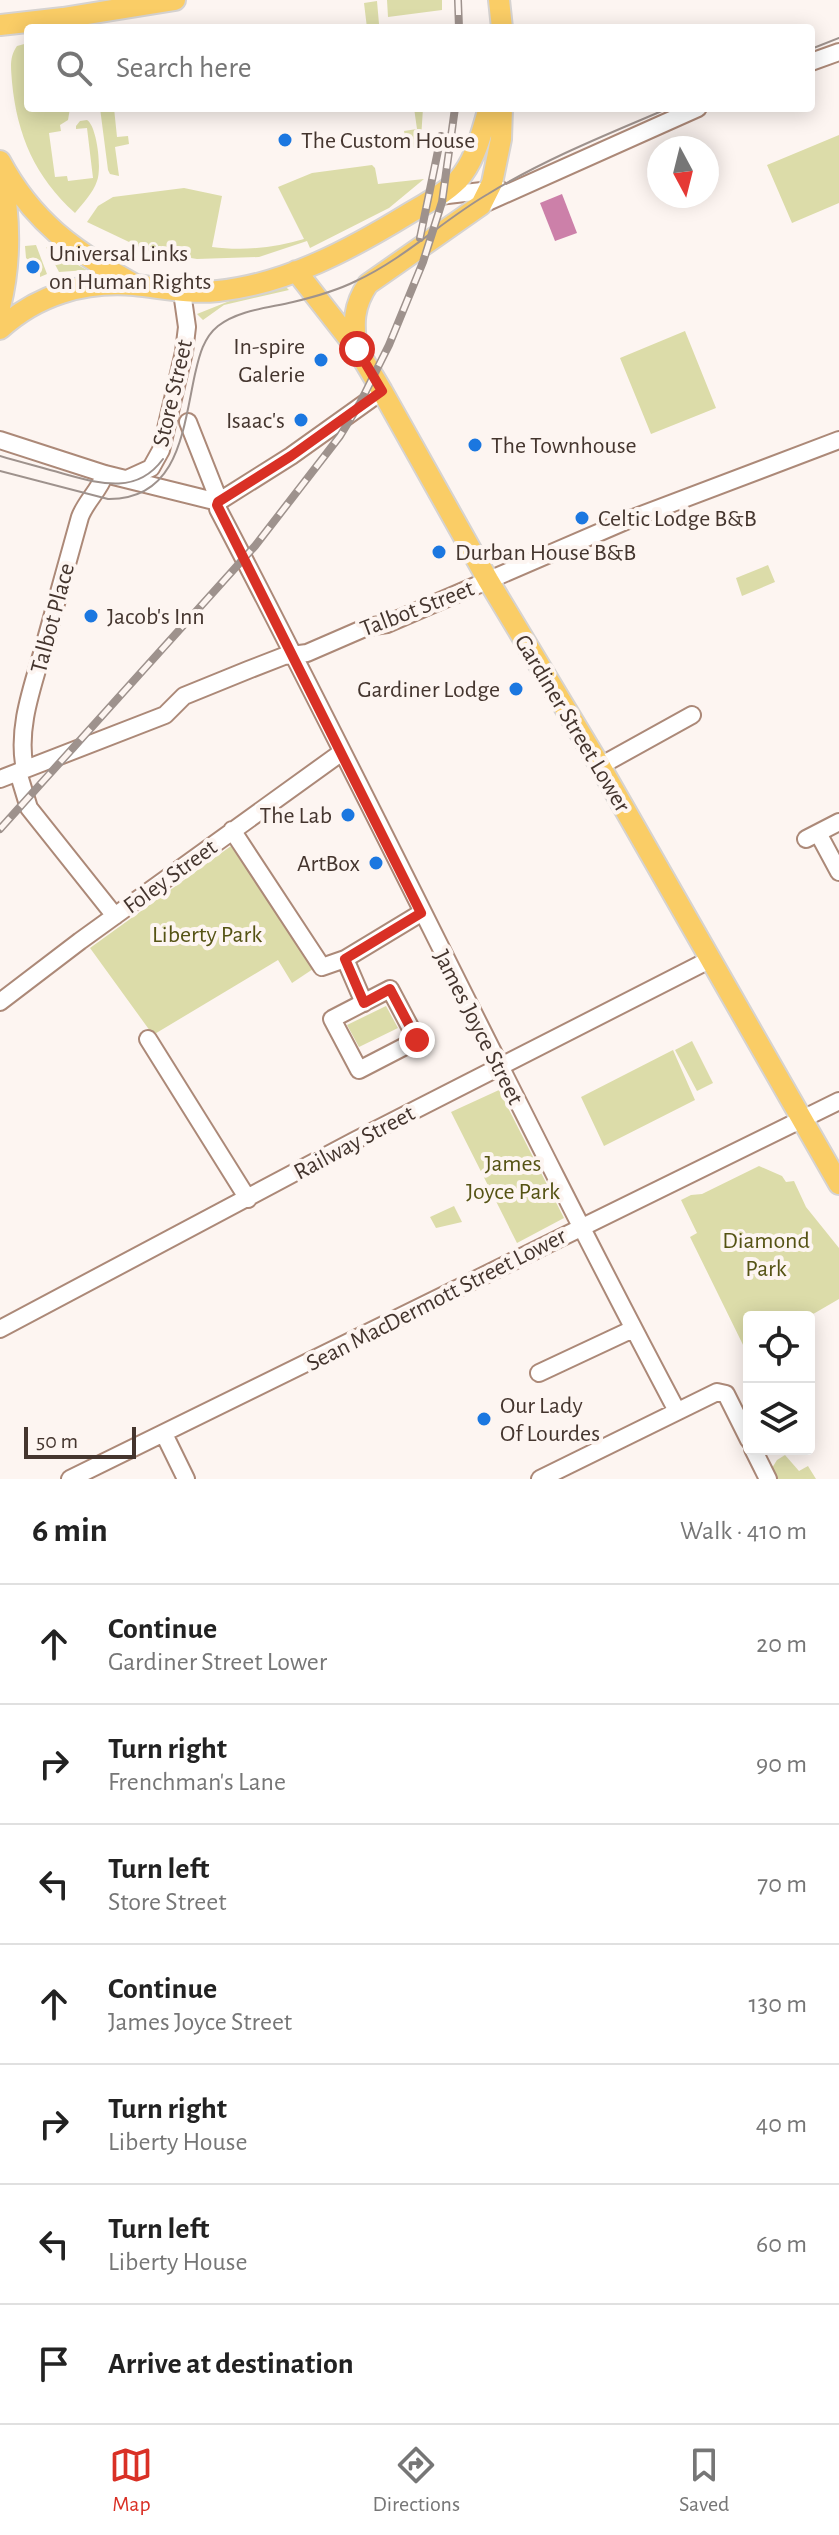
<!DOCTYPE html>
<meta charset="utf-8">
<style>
:root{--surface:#fff;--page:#f2f2f2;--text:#222;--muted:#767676;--line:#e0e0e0;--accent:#d93025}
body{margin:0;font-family:"Alegreya Sans",sans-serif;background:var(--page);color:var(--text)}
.controls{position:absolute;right:24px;bottom:24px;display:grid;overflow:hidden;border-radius:8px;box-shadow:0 4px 20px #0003}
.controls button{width:72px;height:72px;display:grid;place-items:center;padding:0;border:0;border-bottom:2px solid var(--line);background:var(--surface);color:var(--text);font:40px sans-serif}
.compass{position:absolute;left:647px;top:136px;width:72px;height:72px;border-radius:50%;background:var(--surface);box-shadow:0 4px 20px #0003;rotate:173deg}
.scale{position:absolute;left:24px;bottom:20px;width:112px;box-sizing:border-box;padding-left:8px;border:4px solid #44352e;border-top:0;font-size:22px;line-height:28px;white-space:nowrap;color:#44352e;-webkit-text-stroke:6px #fdf5f1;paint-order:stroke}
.stop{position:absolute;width:24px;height:24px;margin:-18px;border:6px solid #d93025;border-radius:50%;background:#fff}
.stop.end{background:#d93025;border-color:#fff;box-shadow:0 2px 8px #0008}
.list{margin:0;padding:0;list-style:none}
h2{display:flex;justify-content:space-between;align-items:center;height:104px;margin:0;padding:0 32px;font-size:34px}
h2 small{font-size:26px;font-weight:400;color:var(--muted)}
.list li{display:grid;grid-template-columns:52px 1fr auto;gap:24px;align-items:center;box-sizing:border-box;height:120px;padding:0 32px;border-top:2px solid var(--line)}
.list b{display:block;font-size:30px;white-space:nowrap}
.list p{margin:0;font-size:26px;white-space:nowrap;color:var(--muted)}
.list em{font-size:26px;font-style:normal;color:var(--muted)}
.icon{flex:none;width:44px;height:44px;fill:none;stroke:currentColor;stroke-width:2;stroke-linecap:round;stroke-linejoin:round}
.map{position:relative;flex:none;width:839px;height:1479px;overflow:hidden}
.search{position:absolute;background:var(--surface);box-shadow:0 4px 20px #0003;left:24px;right:24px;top:24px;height:88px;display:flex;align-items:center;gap:20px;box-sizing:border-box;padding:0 28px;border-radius:8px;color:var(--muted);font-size:30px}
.sheet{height:944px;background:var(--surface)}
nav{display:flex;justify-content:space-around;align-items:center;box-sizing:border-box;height:112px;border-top:2px solid var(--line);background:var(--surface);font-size:22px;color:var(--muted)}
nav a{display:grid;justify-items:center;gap:4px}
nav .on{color:var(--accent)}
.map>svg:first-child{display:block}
.green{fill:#dcdca9}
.water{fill:#cc80a9}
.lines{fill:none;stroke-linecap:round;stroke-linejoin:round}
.minor-casing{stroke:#ac8978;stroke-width:20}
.major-casing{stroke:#d6d3d1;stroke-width:24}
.minor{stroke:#fff;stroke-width:16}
.major{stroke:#facd66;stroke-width:20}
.tram{stroke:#9e928d;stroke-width:2}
.rail-casing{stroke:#9e928d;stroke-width:8}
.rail{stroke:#fdf5f1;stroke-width:5;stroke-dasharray:15;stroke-linecap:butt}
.route{stroke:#d93025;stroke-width:10}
.poi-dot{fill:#1b77e0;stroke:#fdf5f1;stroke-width:3}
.labels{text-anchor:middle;stroke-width:8;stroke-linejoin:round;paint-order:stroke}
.poi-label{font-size:24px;fill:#44352e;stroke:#fdf5f1;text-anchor:start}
.street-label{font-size:24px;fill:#44352e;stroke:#fdf5f1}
.park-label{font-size:24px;fill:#555314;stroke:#fdf5f1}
</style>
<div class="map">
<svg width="839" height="1479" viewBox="0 0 839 1479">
<rect width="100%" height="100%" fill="#fdf5f1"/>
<path class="green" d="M387,0H442V10L388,17Z
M377,1L379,24L375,28H367L364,3Z
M28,43V108H70L68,120L60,125L61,131L49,133L55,177L67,176L68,181L93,178L87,128L76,129V126L80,121L87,120C97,126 102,169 97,181C93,193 83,203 75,213C35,177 17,135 12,82C11,68 9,57 17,46Z
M100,108H114L117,137L128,136L129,144L115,147L119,176L110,174L108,170Z
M414,108H423L421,139L430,140C426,148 414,149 407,145L404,131L417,129Z
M839,135V203L792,223L767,165Z
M372,165L375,168L378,184L424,179L389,208L310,248L307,241L259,257L197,259L148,251L87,222L98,206L113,197L184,188L222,196L212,247C242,251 275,248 304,239L278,187L312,173Z
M36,245L47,274L40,277V269L26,258L25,246Z
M46,247L87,270L59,272Z
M286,287L289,290L224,305L203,320L197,314L232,300Z
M685,331L716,408L651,434L620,358Z
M768,565L775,582L742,596L736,578Z
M231,846L313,969L292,983L278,960L153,1035L90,948Z
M386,1006L398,1028L359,1047L347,1025Z
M692,1041L713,1083L697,1091L675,1050Z
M673,1050L695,1100L604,1146L581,1097Z
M499,1090L564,1218L517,1243L451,1112Z
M759,1166L782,1176L786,1182L794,1181L806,1207L839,1248V1299L808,1317H749L747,1353L690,1237L697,1233L681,1200L691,1195L702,1194Z
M454,1206L462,1222L436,1228L430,1217Z
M785,1455L799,1471L808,1466L816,1479H775L772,1468L777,1460Z"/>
<path class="water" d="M562,194L577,233L555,241L540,203Z"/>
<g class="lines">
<g class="minor-casing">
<path id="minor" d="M811,62L839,52
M439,196L499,189
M481,205L698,108
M188,422L218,498V509C375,808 519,1113 677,1411
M0,440L105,474L218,502
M129,478L151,468L161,450L184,352L187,327L182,292
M218,502L291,456L382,391
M600,766L692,715
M25,769C16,727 34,683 45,643C57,601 68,559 80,517C86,501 99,491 105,474
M18,772L29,808L115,916
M0,779L165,715L184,696L248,670L284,656L307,653L367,627L387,624L628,520L839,440
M232,830L322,967L345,959
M818,833L839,872
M806,839L839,822
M390,989L417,1040L359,1070L332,1019Z
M0,1002L80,941L342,752
M364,1003L345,959L421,913
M148,1039L248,1199
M0,1329L354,1141L711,959
M539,1373L633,1329
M164,1434L186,1479
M753,1449L768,1479
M70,1479L839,1101
M540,1479L717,1392L726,1394L749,1440"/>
</g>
<g class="major-casing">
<path id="major" d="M499,0L502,28
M0,25L63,18L175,0
M0,161C32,221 74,251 132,283
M296,271L357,349L382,391L488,580L600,766L839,1184
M0,307C11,263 10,215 1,171
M0,329C37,295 84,281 134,285C163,288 189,294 218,291C286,284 351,249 408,214C425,204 444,194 458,180C476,160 481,133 489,108
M357,349C353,324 353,306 368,284L481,205L492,183L501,139L502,108"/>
</g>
<use href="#minor" class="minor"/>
<use href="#major" class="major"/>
<path class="tram" d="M811,49L839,38
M0,456C20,462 40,467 61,473C98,483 136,496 163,459
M0,471L108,499C179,500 183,429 195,374C199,357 203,338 218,326C239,310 268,308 293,302C314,297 336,291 356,281C404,259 443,220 488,194C545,159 608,134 669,108"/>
<g class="rail-casing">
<path id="rail" d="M458,0L459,28
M420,238L441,136
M0,829L255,546L340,436L360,403L389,345L423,262L442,202L455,108"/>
</g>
<use href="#rail" class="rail"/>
</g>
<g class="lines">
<path class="route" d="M357,349L382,391L291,456L218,502L217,505L421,913L345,959L364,1003L390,989L417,1040"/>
</g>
<g class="poi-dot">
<circle cx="285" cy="140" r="8"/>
<circle cx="33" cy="267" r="8"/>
<circle cx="321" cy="360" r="8"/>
<circle cx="301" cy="420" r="8"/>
<circle cx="475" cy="445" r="8"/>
<circle cx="582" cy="518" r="8"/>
<circle cx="439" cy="552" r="8"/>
<circle cx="91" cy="616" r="8"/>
<circle cx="516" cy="689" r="8"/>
<circle cx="348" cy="815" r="8"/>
<circle cx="376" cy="863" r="8"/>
<circle cx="484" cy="1419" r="8"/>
</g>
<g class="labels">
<g class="poi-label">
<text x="301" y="148">The Custom House</text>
<text x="49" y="261">Universal Links<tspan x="49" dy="28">on Human Rights</tspan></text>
<text x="305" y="354" text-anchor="end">In-spire<tspan x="305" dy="28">Galerie</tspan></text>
<text x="285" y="428" text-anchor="end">Isaac's</text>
<text x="491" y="453">The Townhouse</text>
<text x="598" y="526">Celtic Lodge B&amp;B</text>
<text x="455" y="560">Durban House B&amp;B</text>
<text x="107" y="624">Jacob's Inn</text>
<text x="500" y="697" text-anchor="end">Gardiner Lodge</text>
<text x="332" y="823" text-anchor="end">The Lab</text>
<text x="360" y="871" text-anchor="end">ArtBox</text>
<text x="500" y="1413">Our Lady<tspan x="500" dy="28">Of Lourdes</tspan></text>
</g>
<g class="street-label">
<text transform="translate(172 393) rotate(-77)" y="8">Store Street</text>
<text transform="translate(417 608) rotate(-21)" y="8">Talbot Street</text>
<text transform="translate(52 618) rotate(-75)" y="8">Talbot Place</text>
<text transform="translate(573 723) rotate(59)" y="8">Gardiner Street Lower</text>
<text transform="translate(170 876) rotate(-36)" y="8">Foley Street</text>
<text transform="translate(479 1027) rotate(63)" y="8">James Joyce Street</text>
<text transform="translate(354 1142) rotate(-28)" y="8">Railway Street</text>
<text transform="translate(436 1299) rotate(-27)" y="8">Sean MacDermott Street Lower</text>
</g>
<g class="park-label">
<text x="207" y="942">Liberty Park</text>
<text x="513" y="1171">James<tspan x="513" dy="28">Joyce Park</tspan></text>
<text x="766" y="1248">Diamond<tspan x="766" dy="28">Park</tspan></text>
</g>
</g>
</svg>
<div class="controls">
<button><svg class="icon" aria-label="locate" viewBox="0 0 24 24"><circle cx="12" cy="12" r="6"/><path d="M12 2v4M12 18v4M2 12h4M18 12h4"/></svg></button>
<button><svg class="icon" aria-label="layers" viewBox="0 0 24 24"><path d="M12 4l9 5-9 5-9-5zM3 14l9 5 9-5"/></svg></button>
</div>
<svg class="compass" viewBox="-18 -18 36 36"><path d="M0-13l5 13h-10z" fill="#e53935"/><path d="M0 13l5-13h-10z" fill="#767676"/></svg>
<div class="scale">50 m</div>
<div class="stop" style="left:357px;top:349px"></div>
<div class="stop end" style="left:417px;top:1040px"></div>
<div class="search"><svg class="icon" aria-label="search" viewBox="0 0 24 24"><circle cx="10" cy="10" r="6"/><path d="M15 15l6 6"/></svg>Search here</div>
</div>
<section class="sheet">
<h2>6 min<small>Walk · 410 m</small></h2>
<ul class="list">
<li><svg class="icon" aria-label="ahead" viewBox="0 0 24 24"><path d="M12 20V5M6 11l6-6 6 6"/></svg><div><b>Continue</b><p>Gardiner Street Lower</p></div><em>20 m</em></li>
<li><svg class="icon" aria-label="right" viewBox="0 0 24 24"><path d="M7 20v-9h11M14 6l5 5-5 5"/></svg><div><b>Turn right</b><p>Frenchman's Lane</p></div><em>90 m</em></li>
<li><svg class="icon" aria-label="left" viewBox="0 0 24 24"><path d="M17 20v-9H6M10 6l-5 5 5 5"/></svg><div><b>Turn left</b><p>Store Street</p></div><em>70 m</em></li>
<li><svg class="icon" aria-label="ahead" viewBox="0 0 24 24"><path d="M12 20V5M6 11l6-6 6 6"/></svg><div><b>Continue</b><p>James Joyce Street</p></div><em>130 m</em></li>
<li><svg class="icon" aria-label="right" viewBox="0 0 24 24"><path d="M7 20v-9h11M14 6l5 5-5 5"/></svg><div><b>Turn right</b><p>Liberty House</p></div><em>40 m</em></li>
<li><svg class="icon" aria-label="left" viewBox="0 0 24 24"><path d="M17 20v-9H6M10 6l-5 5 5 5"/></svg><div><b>Turn left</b><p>Liberty House</p></div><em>60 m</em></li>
<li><svg class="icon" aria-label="arrive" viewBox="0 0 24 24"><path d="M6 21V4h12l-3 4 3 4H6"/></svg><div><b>Arrive at destination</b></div></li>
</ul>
</section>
<nav>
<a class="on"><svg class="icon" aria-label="map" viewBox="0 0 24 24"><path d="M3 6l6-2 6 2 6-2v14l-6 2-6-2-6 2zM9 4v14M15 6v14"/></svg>Map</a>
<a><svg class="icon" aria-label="directions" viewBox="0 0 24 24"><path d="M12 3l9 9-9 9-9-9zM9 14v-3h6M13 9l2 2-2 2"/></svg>Directions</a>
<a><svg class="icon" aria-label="saved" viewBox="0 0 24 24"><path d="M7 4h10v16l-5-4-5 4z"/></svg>Saved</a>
</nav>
